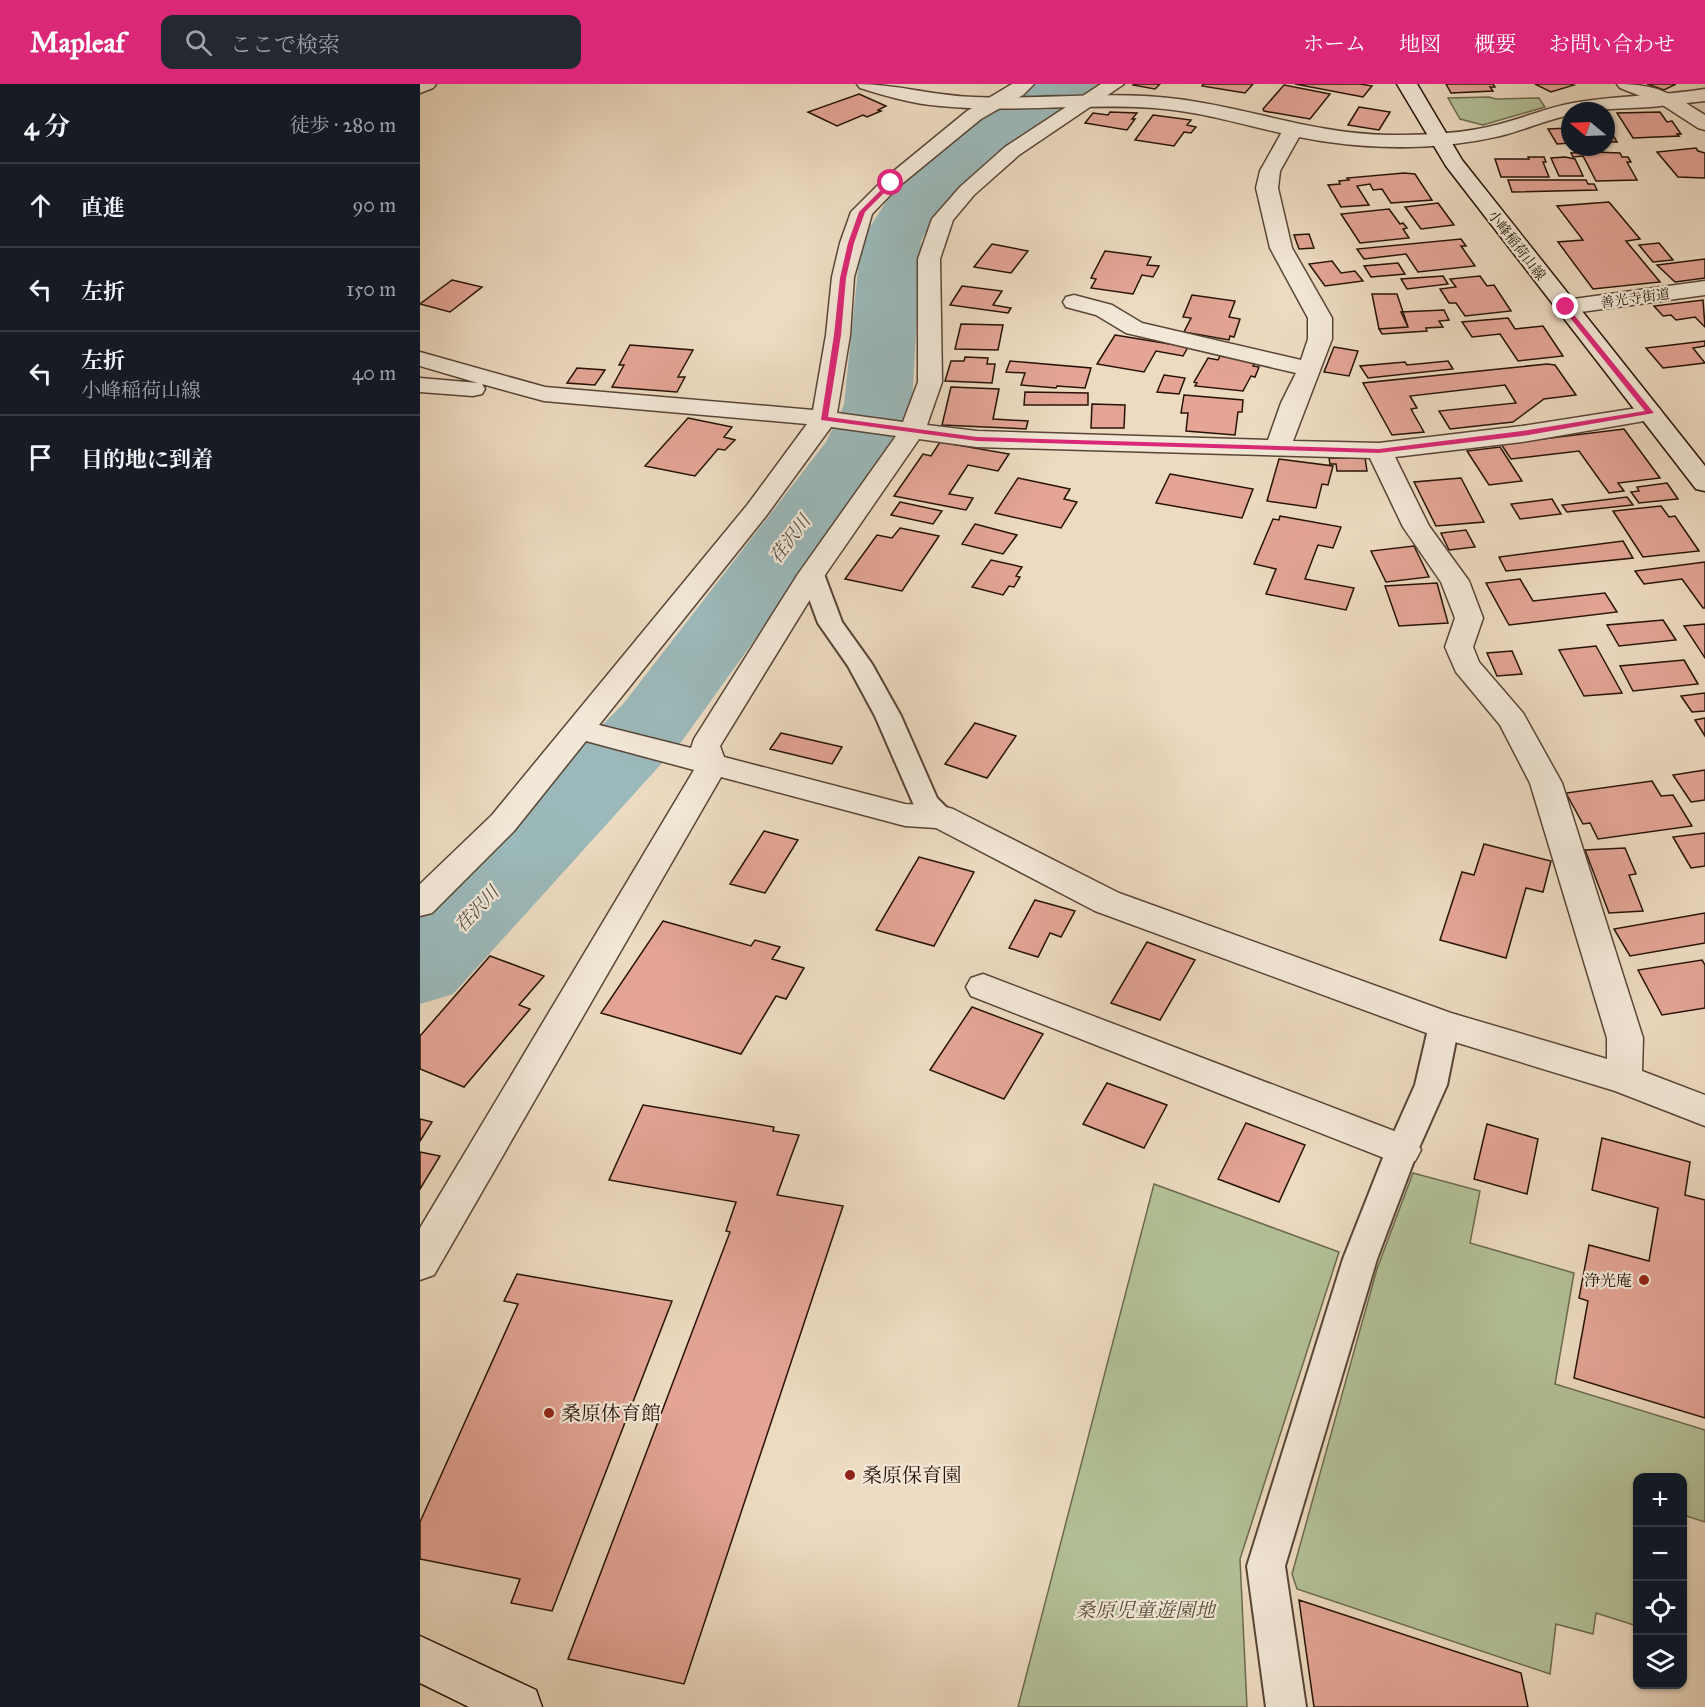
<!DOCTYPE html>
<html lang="ja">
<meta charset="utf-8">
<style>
:root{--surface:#171b24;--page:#242831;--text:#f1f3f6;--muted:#9ea1a6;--line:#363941;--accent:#db2777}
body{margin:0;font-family:"IM FELL Great Primer","Noto Serif JP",serif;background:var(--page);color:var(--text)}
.controls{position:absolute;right:18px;bottom:18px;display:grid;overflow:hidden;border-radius:12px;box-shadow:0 2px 4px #0004}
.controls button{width:54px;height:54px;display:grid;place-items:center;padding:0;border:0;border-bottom:2px solid var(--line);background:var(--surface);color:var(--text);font:30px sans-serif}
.compass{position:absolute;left:1141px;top:18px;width:54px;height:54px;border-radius:50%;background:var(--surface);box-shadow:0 2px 4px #0004;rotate:289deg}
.stop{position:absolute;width:18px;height:18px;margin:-14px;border:4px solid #db2777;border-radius:50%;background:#fff}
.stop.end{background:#db2777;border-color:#fff;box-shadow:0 2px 6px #0008}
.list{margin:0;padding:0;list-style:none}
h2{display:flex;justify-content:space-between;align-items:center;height:78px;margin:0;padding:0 24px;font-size:26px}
h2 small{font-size:20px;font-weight:400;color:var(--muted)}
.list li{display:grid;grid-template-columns:39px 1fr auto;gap:18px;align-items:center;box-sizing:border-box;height:84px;padding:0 24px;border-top:2px solid var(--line)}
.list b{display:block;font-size:22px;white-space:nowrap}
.list p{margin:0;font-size:20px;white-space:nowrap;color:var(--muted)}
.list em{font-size:20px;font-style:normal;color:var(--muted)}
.icon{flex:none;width:33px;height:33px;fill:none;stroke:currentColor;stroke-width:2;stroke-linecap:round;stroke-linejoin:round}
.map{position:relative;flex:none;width:1285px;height:1623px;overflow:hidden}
header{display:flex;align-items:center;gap:36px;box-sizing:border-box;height:84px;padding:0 30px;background:var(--accent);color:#fff}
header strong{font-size:28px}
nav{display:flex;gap:33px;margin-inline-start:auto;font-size:21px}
.search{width:420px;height:54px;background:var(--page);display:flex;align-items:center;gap:15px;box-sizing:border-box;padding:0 21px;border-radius:12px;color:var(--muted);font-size:22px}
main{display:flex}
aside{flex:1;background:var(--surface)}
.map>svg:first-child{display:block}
.green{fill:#b3c197;stroke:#6c6a4f;stroke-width:1.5}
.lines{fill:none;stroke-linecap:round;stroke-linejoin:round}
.river{fill:#9bb9ba;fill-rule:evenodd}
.building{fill:#e4a596;stroke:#261307;stroke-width:1.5}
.service-casing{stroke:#584536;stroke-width:4}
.minor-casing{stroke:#584536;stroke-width:3}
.tertiary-casing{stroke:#584536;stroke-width:3}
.secondary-casing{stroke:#261307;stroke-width:3}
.service{fill:#f3e8d7;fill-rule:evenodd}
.minor{fill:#f3e8d7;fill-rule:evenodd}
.tertiary{fill:#f3e8d7;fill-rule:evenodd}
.secondary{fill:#f3e8d7;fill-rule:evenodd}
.route{fill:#db2777}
.poi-dot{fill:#8f2418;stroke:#f3e8d7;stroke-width:2}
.labels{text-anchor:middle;stroke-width:4.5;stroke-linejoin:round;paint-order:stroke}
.far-street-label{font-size:14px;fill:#261307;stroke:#f3e8d7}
.poi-label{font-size:16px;fill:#261307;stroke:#f3e8d7;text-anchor:end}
.water-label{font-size:18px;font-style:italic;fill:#4f4d46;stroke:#f3e8d7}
.near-poi-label{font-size:20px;fill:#261307;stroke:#f3e8d7;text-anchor:start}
.near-park-label{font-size:20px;font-style:italic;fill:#575039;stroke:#f3e8d7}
</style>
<header>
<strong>Mapleaf</strong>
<div class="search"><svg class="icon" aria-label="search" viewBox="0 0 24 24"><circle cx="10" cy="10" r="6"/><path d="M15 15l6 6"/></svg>ここで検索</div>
<nav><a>ホーム</a><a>地図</a><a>概要</a><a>お問い合わせ</a></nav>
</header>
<main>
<aside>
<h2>4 分<small>徒歩 · 280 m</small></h2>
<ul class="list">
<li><svg class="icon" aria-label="ahead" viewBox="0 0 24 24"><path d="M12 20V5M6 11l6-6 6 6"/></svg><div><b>直進</b></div><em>90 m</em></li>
<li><svg class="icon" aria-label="left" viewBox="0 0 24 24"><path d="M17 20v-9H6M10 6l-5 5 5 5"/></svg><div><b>左折</b></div><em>150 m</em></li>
<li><svg class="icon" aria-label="left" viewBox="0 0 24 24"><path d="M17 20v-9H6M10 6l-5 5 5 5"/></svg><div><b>左折</b><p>小峰稲荷山線</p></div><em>40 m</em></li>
<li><svg class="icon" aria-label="arrive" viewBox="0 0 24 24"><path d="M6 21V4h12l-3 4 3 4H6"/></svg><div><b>目的地に到着</b></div></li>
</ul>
</aside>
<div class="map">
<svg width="1285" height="1623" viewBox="0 0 1285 1623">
<rect width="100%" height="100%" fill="#eddbc1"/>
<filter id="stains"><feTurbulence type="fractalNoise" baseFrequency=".00333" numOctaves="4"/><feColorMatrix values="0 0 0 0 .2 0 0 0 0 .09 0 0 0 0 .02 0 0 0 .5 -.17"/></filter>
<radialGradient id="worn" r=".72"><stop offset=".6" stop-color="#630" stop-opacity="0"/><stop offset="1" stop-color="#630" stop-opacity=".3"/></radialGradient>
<path class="green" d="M1069,13L1076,15L1119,14L1125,23L1063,41L1040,35L1028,14Z
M993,1089L1060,1107L1050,1159L1154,1189L1135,1300L1285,1346V1438L1263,1431L1262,1394H1218L1217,1542L1176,1529L1173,1550L1136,1540L1130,1590L877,1505L872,1490L957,1185Z
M734,1100L919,1168L820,1475L827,1623H598Z"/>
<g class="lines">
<path class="river" d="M616,0H679L672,11L613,47L557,89L519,125L501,157L492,321L473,363L262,657L33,910L0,920V826L204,619L406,358L424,321L441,157L475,104L517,65L575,25Z"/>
</g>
<path class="building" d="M714,0H740L735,5L713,1Z
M783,0H833L825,9L782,2Z
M875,0H940L952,2L943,13Z
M1026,0H1073L1075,3H1070L1073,7L1031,9Z
M1115,0H1151L1154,1L1131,8Z
M1227,0H1256L1244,6Z
M864,1L910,10L890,35L844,27L843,25Z
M439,10L466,22L458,26L461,27L447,33L443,31L417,42L388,28Z
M939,23L970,28L959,46L928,41Z
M690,28L717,29L712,35H715L707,46L665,39L673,29L688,31Z
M1240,28L1247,38L1252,37L1261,50H1257L1259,52L1213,54L1197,29Z
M733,31L771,36L767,41L776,43L771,49L764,48L754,62L715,56Z
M1150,44V59L1137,60L1128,45Z
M1186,46H1190L1197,58H1186Z
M1276,64L1278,67L1285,69V94L1258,93L1237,68Z
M1175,68L1200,69L1202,73H1208L1211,78H1207L1217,96L1176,97L1163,72L1153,73L1151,69Z
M1108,73H1124L1126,78H1123L1129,93H1081L1075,75H1109Z
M1145,73L1155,75L1163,92H1139L1131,74Z
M984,89L995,90L1012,116L971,119L962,105L953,106L950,100L937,102L949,121L921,123L908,101L920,100L919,97L929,96L927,94Z
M1088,96H1166L1168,100H1174L1177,106L1092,108Z
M1189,118L1220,155L1206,157L1240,198L1173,205L1138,158L1163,156L1137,122Z
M1018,119L1034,141L1001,145L985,123Z
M969,125L980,140L983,139L987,144L983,145L989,154L940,159L921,130Z
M889,150L894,164L879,165L874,151Z
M1041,155L1046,162H1041L1055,182L998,188L986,170L944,175L937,165Z
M1239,159L1253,176L1233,178L1219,161Z
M572,160L608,167L591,189L554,183Z
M685,167L731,173L727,181L739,182L733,193L722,191L713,210L671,204L676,195L671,194Z
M1285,175V194L1255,198L1237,181Z
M912,177L921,189L935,187L943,197L905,202L889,180Z
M978,179L985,190L951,193L944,182Z
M1023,192L1028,200L987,205L981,195Z
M1060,192L1067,202L1074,201L1091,227L1045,232L1036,219H1029L1020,205L1036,203L1030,195Z
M32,196L62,203L30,228L0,220Z
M542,202L582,207L573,221L591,224L588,229L530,221Z
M952,210H977L988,243L959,245Z
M772,211L815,217L809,233L820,235L814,253L810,252L809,256L764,248L771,234L763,233Z
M1283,216L1285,243L1275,233L1256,236L1251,231L1243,232L1234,222Z
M1024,226L1029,236L1019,237L1023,243L1006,244L1007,247L962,250L959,245L988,243L981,228Z
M1088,234L1095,245L1123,242L1143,272L1098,277L1080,250L1052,253L1042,238Z
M541,240L583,241L578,266L535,265Z
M695,251L768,263L763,272L736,267L724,288L677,280Z
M1285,257V262L1273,264L1285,279L1243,284L1226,264Z
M210,261L273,266L258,293H265L257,308L192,303L204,281H199Z
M914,263L938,267L929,292L904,288Z
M800,272L835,278L833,282L839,283L835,293L831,292L823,307L775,302L777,299L774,298L788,274L798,276Z
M545,273L568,274L567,280H575L572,299L525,297L531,277H544Z
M590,277L671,284L665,304L637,302L636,304L601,301L605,289L586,288Z
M1028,277L1033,285L948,294L940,282L985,278L987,281Z
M1127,280L1135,281L1156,311L1124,315L1093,338L1030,345L1019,327L1096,319L1085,301L990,312L997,324L991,325L1004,348L972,351L943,299Z
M157,284L185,286L175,301L147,299Z
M744,291L765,294L759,310L737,308Z
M531,303L579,305L573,335L608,337L606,345L522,341Z
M605,308L668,309V321H604Z
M764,311L823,316L822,328H818L815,351L766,347L768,329H761Z
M672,320L705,321L704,344H671Z
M268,334L312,343L304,353L315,356L305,366L298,365L275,392L225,382Z
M1204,345L1240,394L1198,399L1204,407L1189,409L1159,367L1091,375L1081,360Z
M520,358L589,370L578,387L548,381L529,410L553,414L546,426L474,412L503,370L511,372Z
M1080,363L1102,397L1069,401L1047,367Z
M909,374H945L947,387H917L916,380H910Z
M859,375L913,382L908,401L902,400L896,424L847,417Z
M750,390L833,405L822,434L736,419Z
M598,394L650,405L644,415L657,418L641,444L575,429Z
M1041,394L1064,438L1016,442L994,398Z
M1247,399L1258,415L1219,419L1211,408L1219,407L1217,403Z
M1207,413L1213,421L1147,428L1142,421Z
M1132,415L1141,430L1100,435L1091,420Z
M480,418L522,427L513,440L471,431Z
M1241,422L1249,433L1255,432L1279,467L1223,473L1193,427Z
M860,432L921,443L913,464L898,461L885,495L934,504L926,526L846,510L856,485L834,480L853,435L859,436Z
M555,440L597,451L583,470L542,460Z
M480,444L519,452L482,507L425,495L457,451L472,454Z
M1046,446L1055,463L1029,466L1021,449Z
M1203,457L1213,474L1086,487L1079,473Z
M994,462L1009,493L966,498L951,467Z
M571,476L602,483L596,492L600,493L594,503L589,502L583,511L552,503Z
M1285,478V524H1283L1262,495L1224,500L1215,487Z
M1100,495L1113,517L1185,509L1197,528L1089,541L1066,499Z
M1017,499L1028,539L979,542L965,502Z
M1243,536L1256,556L1199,562L1187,541Z
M1285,540V574L1264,542Z
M1176,562L1202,609L1164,612L1139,566Z
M1092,567L1102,590L1077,592L1067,569Z
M1264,576L1278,600L1213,607L1200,582Z
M1285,609V627L1272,628L1261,612Z
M1285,634V652L1275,636Z
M555,639L596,652L567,694L525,680Z
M361,649L422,663L412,680L350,665Z
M1285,686V716L1271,718L1253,691Z
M1232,697L1241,712L1253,711L1272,742L1178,755L1170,739L1163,740L1146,709Z
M344,747L378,756L345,809L310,800Z
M1285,749V782L1271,784L1253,753Z
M1064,760L1131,777L1123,808L1106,804L1086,874L1020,856L1042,788L1054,791Z
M1205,764L1216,790L1209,791L1223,827L1189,829L1165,766Z
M499,773L554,788L514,862L456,846Z
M615,816L655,827L641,853L630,849L618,873L589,864Z
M1285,829V859L1210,872L1194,845Z
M243,837L331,862L335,856L360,863L352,875L384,884L366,915L356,912L321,970L181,929Z
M727,858L775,876L740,936L691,919Z
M70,872L124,892L99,921L110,925L44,1003L0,985V952Z
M1282,876L1285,881V924L1242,931L1218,886Z
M552,923L623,950L584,1015L510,986Z
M687,999L747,1021L724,1064L663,1040Z
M223,1021L354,1043L353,1047L379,1051L357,1111L423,1122L264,1600L148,1575L310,1148L306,1147L316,1118L189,1096Z
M0,1035L12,1038L0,1057Z
M826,1039L885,1061L859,1118L798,1095Z
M1067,1040L1118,1055L1107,1110L1054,1095Z
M1182,1054L1270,1078L1265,1111L1285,1116V1334L1154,1294L1168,1217L1159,1214L1169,1161L1229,1177L1238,1124L1172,1106Z
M0,1068L20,1072L0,1105Z
M97,1190L252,1217L132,1527L91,1519L100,1495L0,1475V1438L98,1220L84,1217Z
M879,1516L1101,1589L1108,1623H894Z"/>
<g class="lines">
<g class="service-casing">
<path id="service" d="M392,483L400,485L404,490L422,538L452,580L481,632L517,714L536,733L532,740L522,743L512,740L496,726L455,632L428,582L398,539L380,490L384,485Z
M1024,929L1035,933L1039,941L1027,1001L998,1066L957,1175L865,1482L886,1623H846L827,1482L923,1175L966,1066L995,1001L1009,941L1013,933Z"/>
</g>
<g class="minor-casing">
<path id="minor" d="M0,0H16L13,4L0,9Z
M592,0H614L603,11L561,35L478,103L452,130L434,193L430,251L417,329L483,338L498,298V175L512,135L540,103L585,63L681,0H704L599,71L554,111L533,136L520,175L522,298L507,341L557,347L848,356L861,319L876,289L706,249L676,231L646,223L643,218L646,213L654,211L692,221L722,239L881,276L888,255V234L850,164L836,104L840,87L863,46L866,42H880L883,46L860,87L858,104L872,164L912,234V255L873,357L959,359L1102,342L1230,322L1239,324L1242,329L1239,334L1230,336L1102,358L975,373L1009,442L1049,497L1063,534L1053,563L1059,578L1103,629L1142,699L1223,954L1222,987L1285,1011V1042L1195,1007L1012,951L675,827L516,744L485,742L301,693L14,1191L0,1196V1144L274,686L166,657L94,747L12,829L0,832V800L72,731L328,420L387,340L124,317L62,300L65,305L62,310L53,312L0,308V294L58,299L0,282V268L125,303L393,326L406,251L412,193L420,159L431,128L464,95L547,27ZM411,343L476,352L378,490L274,655L271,664L179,641L346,432ZM499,355L557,363L950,374L983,443L1021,498L1035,534L1025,563L1036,588L1080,641L1110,699L1187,954V975L1031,929L699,809L533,725L522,722L485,720L304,673L300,662L405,491Z
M1197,0C1238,0 1252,10 1285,31V46L1278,44L1241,20L1200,4Z
M1285,197V211L1146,230L1138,228L1134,223L1138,218L1146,216Z
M563,890L995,1055L1001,1066L995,1077L982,1081L551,912L546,903L551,894Z"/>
</g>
<g class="tertiary-casing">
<path id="tertiary" d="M437,0C477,0 514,12 554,13C622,16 690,6 758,15C829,24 895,50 968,51C1005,51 1044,50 1080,40C1107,33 1131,22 1159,18C1201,11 1243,12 1285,5V17L1231,23L1150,27V31C1126,36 1104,46 1080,52C1024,65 965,66 908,58C849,50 793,28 734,24C663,19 591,29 520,22C493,20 466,12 440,4Z"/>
</g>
<g class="secondary-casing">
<path id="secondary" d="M977,0H997L1042,76L1285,382V407L1276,405L1026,82Z
M0,1552L116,1606L122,1623H49L0,1599Z"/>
</g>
<use href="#service" class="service"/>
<use href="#minor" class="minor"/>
<use href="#tertiary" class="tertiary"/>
<use href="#secondary" class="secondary"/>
</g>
<path class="route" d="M469,98L474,99L445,128L434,159L426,194L421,251L408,333L557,353L959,365L1102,347L1225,327L1143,225L1146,221L1234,329L1102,352L959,369L557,357L401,336L414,251L420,194L428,159L439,128Z"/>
<g class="poi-dot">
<circle cx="1224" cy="1196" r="6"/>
<circle cx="129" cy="1329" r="6"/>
<circle cx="430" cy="1391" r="6"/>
</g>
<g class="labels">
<g class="far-street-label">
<text transform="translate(1097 161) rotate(52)" y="5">小峰稲荷山線</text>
<text transform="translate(1215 214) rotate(-8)" y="5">善光寺街道</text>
</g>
<g class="poi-label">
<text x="1212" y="1202">浄光庵</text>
</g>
<g class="water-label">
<text transform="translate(370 455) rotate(-53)" y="6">荏沢川</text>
<text transform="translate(57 825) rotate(-47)" y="6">荏沢川</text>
</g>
<g class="near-poi-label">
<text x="141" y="1336">桑原体育館</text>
<text x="442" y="1398">桑原保育園</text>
</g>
<g class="near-park-label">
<text x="725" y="1533">桑原児童遊園地</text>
</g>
</g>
<rect width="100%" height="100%" filter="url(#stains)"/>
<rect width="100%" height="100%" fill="url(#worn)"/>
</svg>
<div class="controls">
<button>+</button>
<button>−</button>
<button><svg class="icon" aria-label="locate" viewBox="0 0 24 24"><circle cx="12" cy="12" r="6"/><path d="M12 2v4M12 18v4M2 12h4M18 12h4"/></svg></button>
<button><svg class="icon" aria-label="layers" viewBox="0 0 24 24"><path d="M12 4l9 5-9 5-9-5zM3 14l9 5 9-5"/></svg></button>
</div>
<svg class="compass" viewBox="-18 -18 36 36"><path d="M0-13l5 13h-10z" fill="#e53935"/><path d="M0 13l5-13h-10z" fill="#9ea1a6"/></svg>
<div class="stop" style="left:471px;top:99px"></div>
<div class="stop end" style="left:1146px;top:223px"></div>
</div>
</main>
